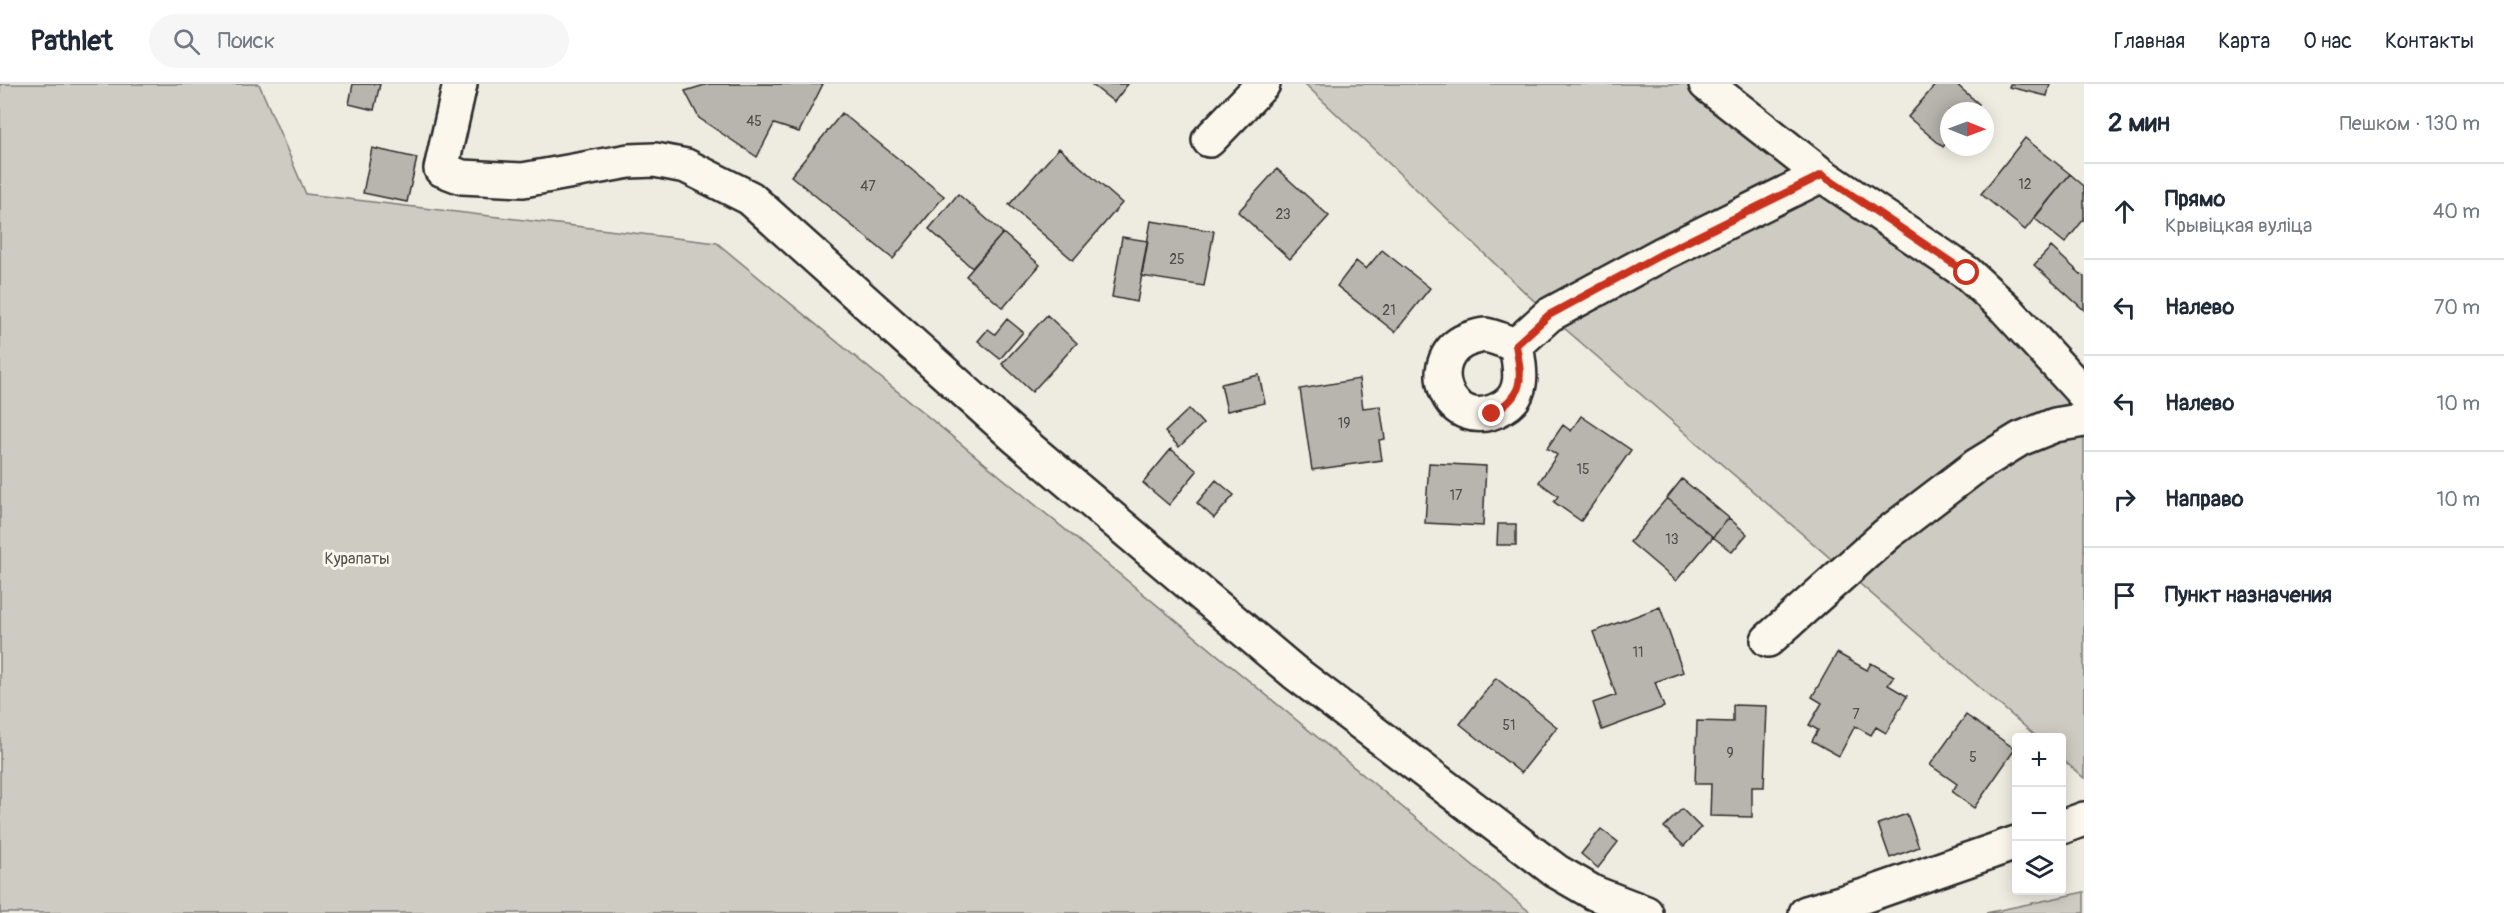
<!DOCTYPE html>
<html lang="ru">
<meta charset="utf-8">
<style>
:root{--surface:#fff;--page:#f6f6f7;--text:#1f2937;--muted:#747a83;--line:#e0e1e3}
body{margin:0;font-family:Pangolin,sans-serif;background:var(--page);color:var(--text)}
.controls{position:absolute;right:18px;bottom:18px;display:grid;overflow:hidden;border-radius:6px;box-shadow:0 3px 15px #0003}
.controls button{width:54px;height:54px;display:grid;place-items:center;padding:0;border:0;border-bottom:2px solid var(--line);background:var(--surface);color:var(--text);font:30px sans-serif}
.compass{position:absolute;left:1940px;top:18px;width:54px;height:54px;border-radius:50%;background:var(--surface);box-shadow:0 3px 15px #0003;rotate:91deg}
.stop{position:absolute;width:18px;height:18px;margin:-14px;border:4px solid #c8321e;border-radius:50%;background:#fff}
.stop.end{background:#c8321e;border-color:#fff;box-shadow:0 2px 6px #0008}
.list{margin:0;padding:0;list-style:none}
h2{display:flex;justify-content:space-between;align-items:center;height:78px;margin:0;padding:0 24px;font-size:26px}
h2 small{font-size:20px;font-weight:400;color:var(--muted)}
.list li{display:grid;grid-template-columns:39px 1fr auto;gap:18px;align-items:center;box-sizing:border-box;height:96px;padding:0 24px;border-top:2px solid var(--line)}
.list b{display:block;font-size:22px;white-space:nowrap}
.list p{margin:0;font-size:20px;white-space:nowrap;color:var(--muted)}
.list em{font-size:20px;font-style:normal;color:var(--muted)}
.icon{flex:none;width:33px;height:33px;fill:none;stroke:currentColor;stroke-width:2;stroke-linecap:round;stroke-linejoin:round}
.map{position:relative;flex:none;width:2084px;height:829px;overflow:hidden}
header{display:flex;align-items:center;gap:36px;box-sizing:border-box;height:84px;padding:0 30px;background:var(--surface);border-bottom:2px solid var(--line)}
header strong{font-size:28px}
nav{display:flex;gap:33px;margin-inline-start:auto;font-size:21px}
.search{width:420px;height:54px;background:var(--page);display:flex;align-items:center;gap:15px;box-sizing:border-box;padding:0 21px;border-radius:33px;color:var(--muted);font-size:22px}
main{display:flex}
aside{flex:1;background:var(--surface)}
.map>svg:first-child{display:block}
.green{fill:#cecbc2;stroke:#7c7b76;stroke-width:1.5}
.building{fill:#b8b5ae;stroke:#2b2b2b;stroke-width:1.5}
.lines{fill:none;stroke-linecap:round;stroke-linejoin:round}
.minor-casing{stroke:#2b2b2b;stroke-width:38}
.minor{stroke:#fbf7ec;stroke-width:33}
.route{stroke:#c8321e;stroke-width:8}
.labels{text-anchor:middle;stroke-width:6;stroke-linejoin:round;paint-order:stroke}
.number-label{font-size:14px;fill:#4e4e4c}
.park-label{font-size:16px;fill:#545351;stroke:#fbf7ec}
</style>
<header>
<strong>Pathlet</strong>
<div class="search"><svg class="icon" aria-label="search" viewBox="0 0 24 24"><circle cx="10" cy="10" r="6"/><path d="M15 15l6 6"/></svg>Поиск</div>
<nav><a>Главная</a><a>Карта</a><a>О нас</a><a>Контакты</a></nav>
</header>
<main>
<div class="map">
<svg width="2084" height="829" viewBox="0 0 2084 829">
<rect width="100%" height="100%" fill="#eeebe0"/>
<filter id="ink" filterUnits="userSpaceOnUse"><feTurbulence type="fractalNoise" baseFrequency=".0167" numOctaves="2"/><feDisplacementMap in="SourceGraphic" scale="12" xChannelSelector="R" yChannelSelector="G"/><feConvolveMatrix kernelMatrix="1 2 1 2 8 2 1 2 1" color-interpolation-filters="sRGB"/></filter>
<g filter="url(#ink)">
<path class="green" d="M0,0H259L306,110L717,159L1531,829H0Z
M1305,0H1706L1967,189L2084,314V694L2062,675V654L2037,653L1549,231Z
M2084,808V829H1986Z"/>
<path class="building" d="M353,0H380L374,26L349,20Z
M708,0H823L799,48L774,40L757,73L699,34L685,7Z
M1091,0H1128L1114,18Z
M1936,0H1956L1979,20L1973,27H1949V55L1943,63L1908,33Z
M2010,0H2050L2047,12L2009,3Z
M842,29L944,112L893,175L791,92Z
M2025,54L2070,90L2025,146L1981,110Z
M372,64L417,74L407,118L363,109Z
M1059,64L1122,119L1073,176L1009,121Z
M1277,85L1329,132L1290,175L1238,128Z
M2070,90L2084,102V135L2065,159L2034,134Z
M958,110L1003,149L972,184L929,145Z
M1151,137L1214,147L1204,202L1141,192Z
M1003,149L1040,181L1003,224L966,192Z
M1122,153L1148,157L1137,218L1112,213Z
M2051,163L2084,193V226L2034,181Z
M1382,166L1430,204L1395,248L1337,202L1356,177L1366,185Z
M1047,231L1077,259L1032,308L1002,280Z
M1007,235L1023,248L1000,275L978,257L988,245L995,250Z
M1259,291L1265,319L1227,327L1221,300Z
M1359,295L1363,324L1380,322L1385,355L1379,356L1382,376L1312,386L1300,305Z
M1189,325L1203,340L1179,363L1165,348Z
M1581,332L1631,366L1581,437L1554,418L1558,412L1539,398L1557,371L1547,364L1563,341L1571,347Z
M1171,365L1197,387L1169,421L1143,399Z
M1429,379L1486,382L1483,442L1425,439Z
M1682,395L1729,434L1713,453L1667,414Z
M1216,396L1234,411L1214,434L1197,419Z
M1667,414L1713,453L1676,497L1630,458Z
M1729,434L1747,450L1732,468L1713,453Z
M1498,440H1516V461H1497Z
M1660,523L1683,588L1655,598L1664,623L1602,646L1593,619L1616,611L1593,548Z
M1837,569L1867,586L1871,579L1894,592L1888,601L1907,612L1886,649L1876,643L1871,651L1855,642L1839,672L1812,657L1818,646L1809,641L1822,619L1812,613Z
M1496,594L1557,643L1521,689L1460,640Z
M1733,621L1767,622L1764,703H1752V733L1710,732L1711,700H1695L1697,637L1733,638Z
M1966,631L2015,665L1974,724L1952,708L1957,700L1930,681Z
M1682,725L1701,744L1684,762L1664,743Z
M1907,730L1919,763L1890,774L1878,740Z
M1601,745L1618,758L1598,784L1581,770Z"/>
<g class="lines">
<g class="minor-casing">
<path id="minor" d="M460,0L441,85L462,93L523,96L629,77L655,76L686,82L750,114L1018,355L1294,588L1556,787L1594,809L1646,829
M1706,0L1822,91L1967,189L2006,225L2084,310
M1209,56L1263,0
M1516,261C1506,258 1496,253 1485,251C1481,251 1476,253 1472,254C1417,270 1448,356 1503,323C1526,310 1520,283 1516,261L1549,231L1664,169L1822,91
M1768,556L1887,450L1976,382L2020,355L2055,341L2084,336
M2062,743L2084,735
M1806,829L1864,812L2016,759"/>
</g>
<use href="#minor" class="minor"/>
</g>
</g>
<g class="lines" filter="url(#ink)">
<path class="route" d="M1492,330C1525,310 1522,296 1516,261L1549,231L1664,169L1822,91L1967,189"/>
</g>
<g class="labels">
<g class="number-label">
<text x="754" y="42">45</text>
<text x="2025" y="105">12</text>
<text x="868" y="107">47</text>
<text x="1283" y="135">23</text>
<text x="1177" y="180">25</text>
<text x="1389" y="231">21</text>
<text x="1344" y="344">19</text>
<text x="1583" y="390">15</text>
<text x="1456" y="416">17</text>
<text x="1672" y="460">13</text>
<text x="1638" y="573">11</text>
<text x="1856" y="635">7</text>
<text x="1509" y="646">51</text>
<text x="1730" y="674">9</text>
<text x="1973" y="678">5</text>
</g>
<g class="park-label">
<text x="357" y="480">Курапаты</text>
</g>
</g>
</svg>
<div class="controls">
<button>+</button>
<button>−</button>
<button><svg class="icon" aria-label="layers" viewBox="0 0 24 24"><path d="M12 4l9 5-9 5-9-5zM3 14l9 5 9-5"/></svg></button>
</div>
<svg class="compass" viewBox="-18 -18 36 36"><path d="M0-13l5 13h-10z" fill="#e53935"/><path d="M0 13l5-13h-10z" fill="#747a83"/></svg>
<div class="stop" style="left:1967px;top:189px"></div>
<div class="stop end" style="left:1492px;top:330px"></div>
</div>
<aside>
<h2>2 мин<small>Пешком · 130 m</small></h2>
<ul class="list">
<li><svg class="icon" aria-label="ahead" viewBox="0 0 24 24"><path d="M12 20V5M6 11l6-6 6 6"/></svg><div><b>Прямо</b><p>Крывіцкая вуліца</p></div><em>40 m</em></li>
<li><svg class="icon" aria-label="left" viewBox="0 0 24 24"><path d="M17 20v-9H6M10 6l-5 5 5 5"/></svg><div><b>Налево</b></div><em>70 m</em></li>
<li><svg class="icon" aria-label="left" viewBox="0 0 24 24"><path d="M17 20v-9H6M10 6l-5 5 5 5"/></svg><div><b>Налево</b></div><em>10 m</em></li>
<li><svg class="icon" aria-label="right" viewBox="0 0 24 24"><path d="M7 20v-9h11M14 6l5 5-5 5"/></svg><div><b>Направо</b></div><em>10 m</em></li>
<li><svg class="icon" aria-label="arrive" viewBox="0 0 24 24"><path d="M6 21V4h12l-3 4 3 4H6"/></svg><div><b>Пункт назначения</b></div></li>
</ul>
</aside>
</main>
